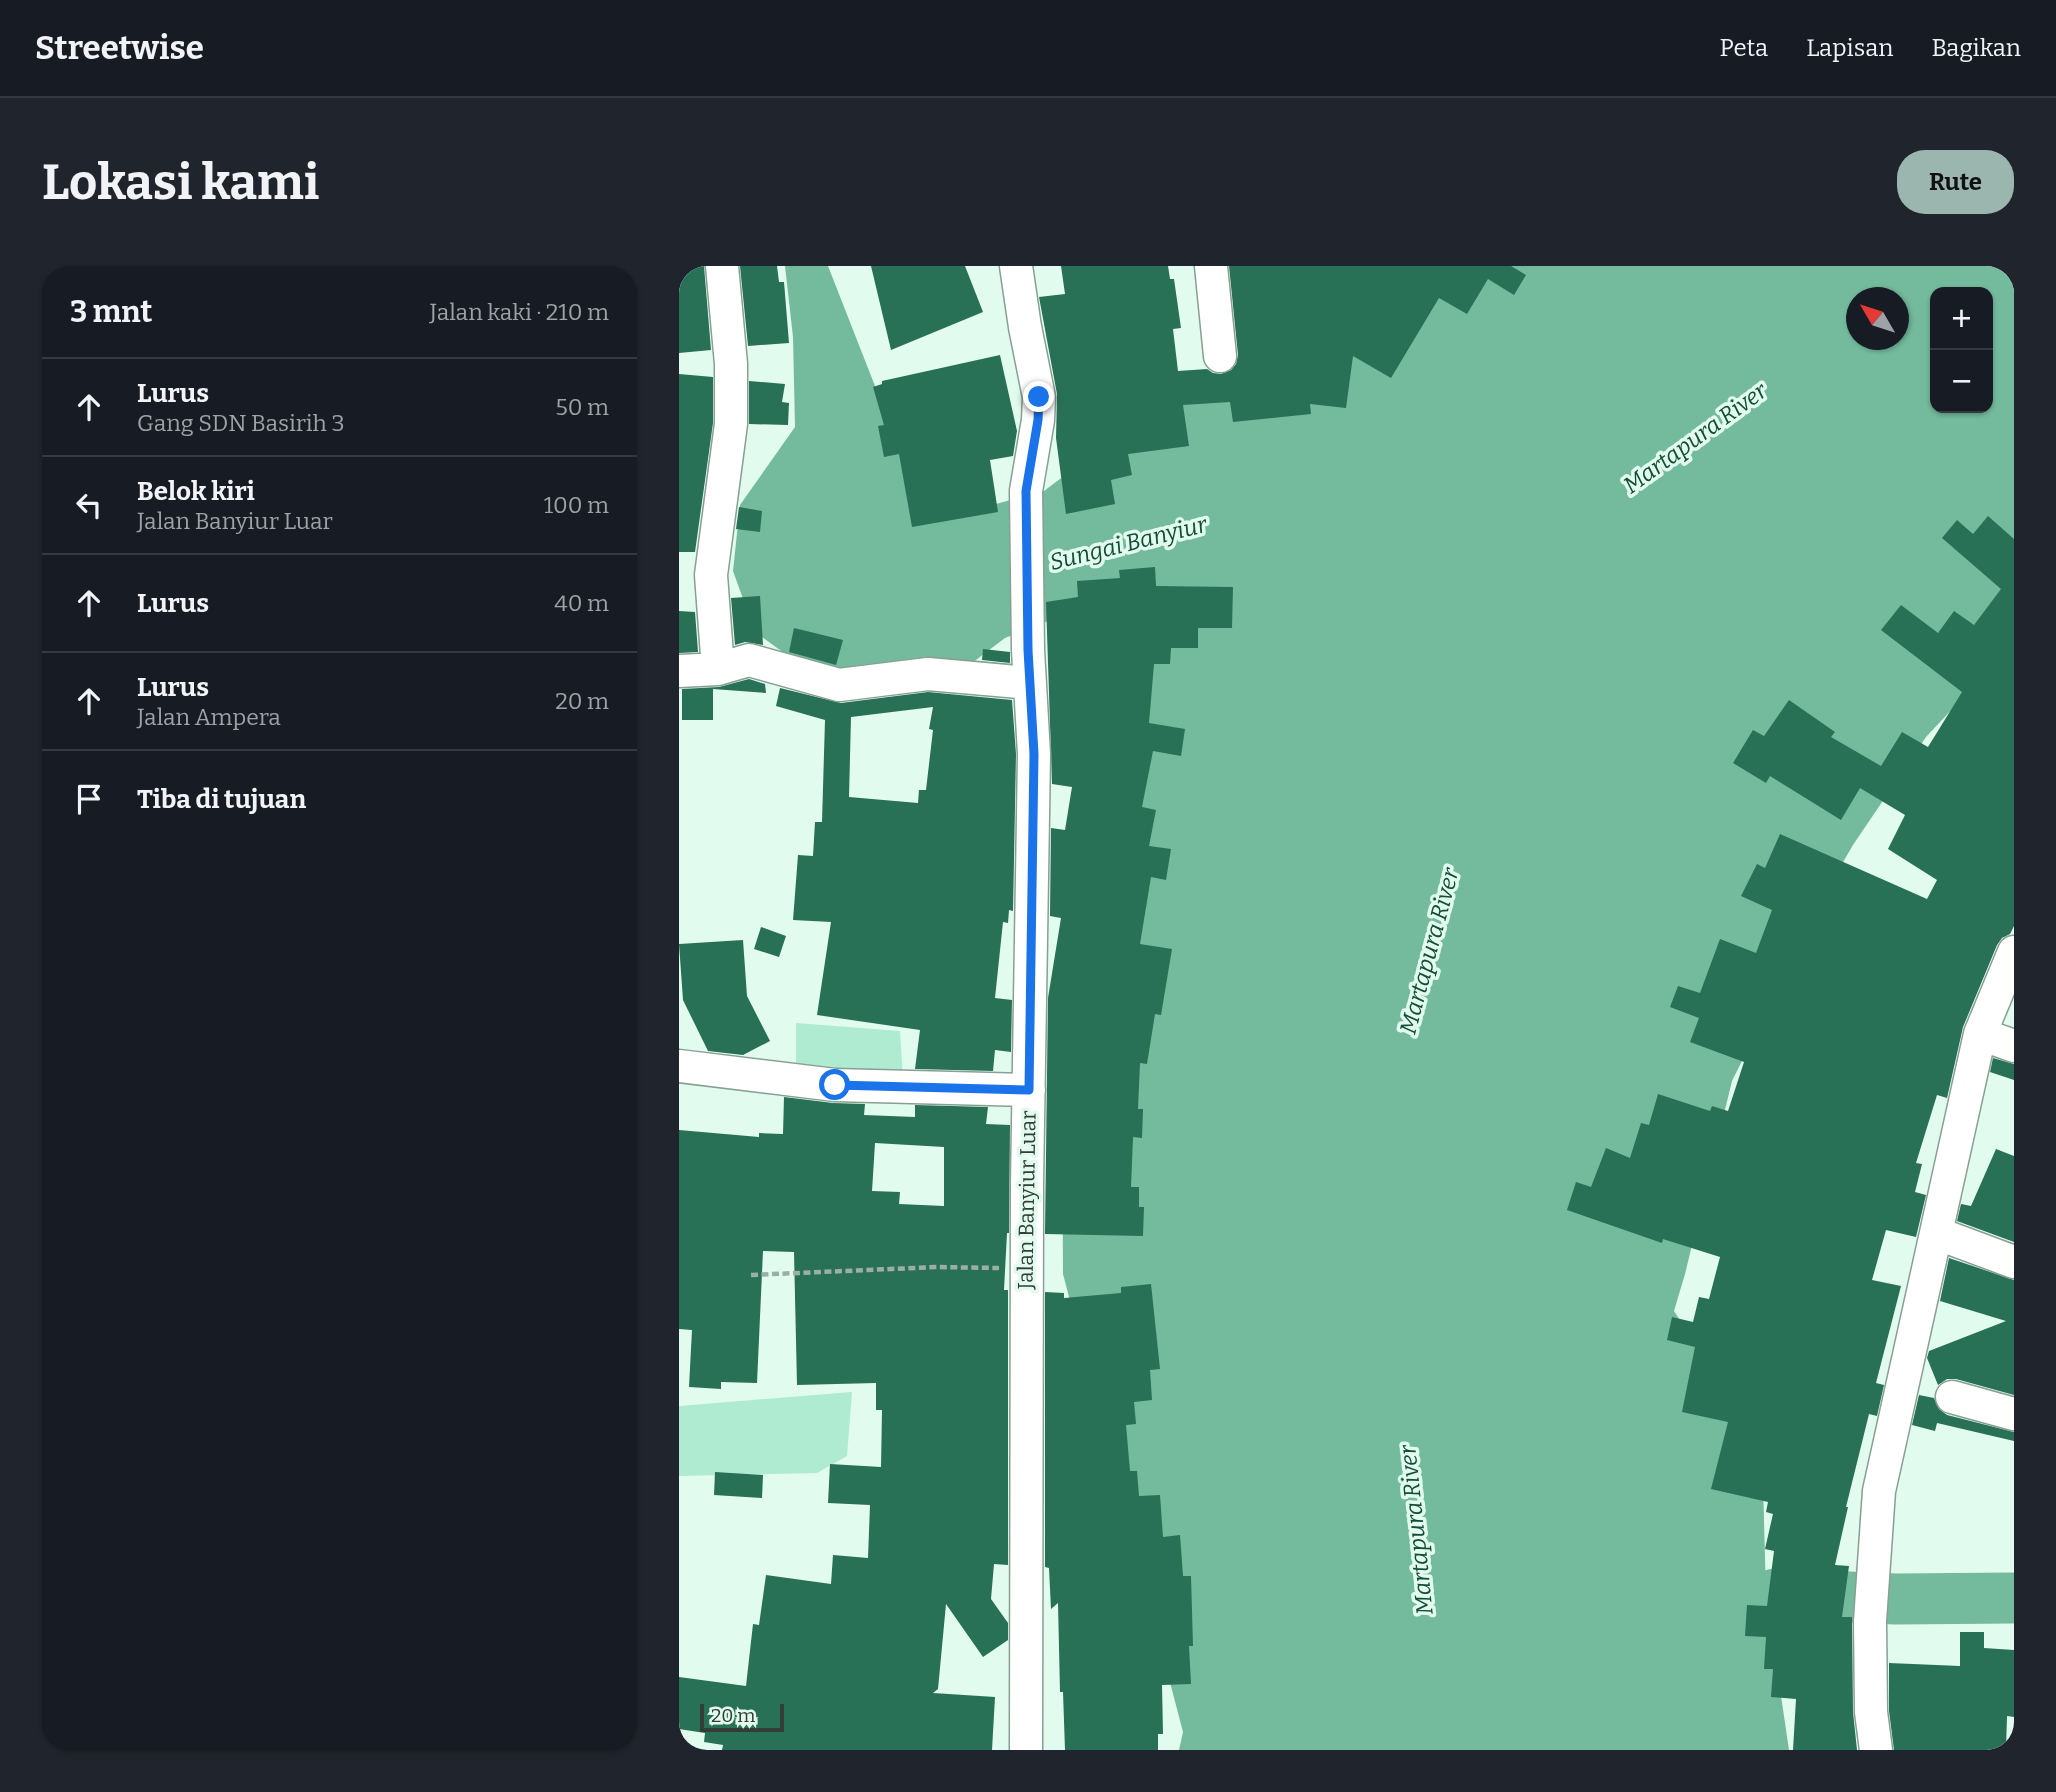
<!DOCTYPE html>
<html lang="id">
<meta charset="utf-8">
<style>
:root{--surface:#171b24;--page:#20242c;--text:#f1f3f6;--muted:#9ea1a6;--line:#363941;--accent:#9bb6ae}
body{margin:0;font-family:Bitter,serif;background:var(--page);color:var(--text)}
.controls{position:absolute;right:21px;top:21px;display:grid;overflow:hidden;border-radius:14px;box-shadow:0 2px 5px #0004}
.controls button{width:63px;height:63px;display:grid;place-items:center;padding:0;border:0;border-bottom:2px solid var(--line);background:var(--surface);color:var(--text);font:35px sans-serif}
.compass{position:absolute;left:1167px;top:21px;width:63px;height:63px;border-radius:50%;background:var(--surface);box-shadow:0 2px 5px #0004;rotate:309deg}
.scale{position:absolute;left:21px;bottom:18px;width:84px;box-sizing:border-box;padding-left:7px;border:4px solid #333c38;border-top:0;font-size:19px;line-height:24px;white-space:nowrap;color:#333c38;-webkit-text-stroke:5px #e2fbef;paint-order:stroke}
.stop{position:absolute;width:21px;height:21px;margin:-16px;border:5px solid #1a73e8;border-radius:50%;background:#fff}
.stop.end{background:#1a73e8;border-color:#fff;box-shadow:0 2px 7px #0008}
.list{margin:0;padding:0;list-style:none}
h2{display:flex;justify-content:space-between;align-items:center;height:91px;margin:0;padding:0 28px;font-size:30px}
h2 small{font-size:23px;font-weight:400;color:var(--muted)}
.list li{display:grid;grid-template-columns:46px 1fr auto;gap:21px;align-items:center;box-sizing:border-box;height:98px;padding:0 28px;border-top:2px solid var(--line)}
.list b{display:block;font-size:26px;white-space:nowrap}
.list p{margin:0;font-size:23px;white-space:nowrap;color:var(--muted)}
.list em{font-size:23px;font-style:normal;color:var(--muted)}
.icon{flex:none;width:38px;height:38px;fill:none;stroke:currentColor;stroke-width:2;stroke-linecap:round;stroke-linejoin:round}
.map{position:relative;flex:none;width:1335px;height:1484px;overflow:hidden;border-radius:28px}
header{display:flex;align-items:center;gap:42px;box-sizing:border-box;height:98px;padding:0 35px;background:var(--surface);border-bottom:2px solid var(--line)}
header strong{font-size:33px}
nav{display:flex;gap:38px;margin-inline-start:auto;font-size:24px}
.intro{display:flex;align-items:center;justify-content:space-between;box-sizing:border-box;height:168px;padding:0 42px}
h1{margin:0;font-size:49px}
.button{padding:18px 32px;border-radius:28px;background:var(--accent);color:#111;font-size:24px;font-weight:700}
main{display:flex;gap:42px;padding:0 42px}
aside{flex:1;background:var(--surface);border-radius:28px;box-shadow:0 2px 5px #0004}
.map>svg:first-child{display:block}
.green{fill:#afebd0}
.water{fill:#74bb9d;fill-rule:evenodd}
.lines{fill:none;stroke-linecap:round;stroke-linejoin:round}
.river{stroke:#74bb9d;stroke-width:51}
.building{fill:#287056;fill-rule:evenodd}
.minor-casing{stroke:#889f94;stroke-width:35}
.path{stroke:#9cafa6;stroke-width:4.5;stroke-dasharray:7 3.5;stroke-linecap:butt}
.minor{stroke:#fff;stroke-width:32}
.route{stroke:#1a73e8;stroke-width:9}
.labels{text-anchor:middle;stroke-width:7;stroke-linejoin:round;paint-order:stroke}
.street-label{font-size:21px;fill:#333c38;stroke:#e2fbef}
.water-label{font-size:23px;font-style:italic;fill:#134c38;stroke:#e2fbef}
</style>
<header>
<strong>Streetwise</strong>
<nav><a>Peta</a><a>Lapisan</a><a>Bagikan</a></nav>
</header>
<div class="intro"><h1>Lokasi kami</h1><a class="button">Rute</a></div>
<main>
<aside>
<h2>3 mnt<small>Jalan kaki · 210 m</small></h2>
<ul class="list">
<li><svg class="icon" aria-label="ahead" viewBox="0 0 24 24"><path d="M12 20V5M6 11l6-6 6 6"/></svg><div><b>Lurus</b><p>Gang SDN Basirih 3</p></div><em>50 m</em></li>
<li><svg class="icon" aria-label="left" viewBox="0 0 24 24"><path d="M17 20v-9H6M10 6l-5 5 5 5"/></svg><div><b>Belok kiri</b><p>Jalan Banyiur Luar</p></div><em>100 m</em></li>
<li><svg class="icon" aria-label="ahead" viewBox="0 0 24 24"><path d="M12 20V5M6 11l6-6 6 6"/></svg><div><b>Lurus</b></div><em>40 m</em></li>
<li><svg class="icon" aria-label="ahead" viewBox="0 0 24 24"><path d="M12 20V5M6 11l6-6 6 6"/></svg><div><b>Lurus</b><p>Jalan Ampera</p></div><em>20 m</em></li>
<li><svg class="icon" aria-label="arrive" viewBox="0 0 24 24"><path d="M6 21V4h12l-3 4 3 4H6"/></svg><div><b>Tiba di tujuan</b></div></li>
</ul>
</aside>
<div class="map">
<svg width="1335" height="1484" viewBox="0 0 1335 1484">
<rect width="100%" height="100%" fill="#e2fbef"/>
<path class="green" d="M117,757L221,765L224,814L117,803Z
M173,1126L168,1190L138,1207L0,1210V1140Z"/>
<path class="water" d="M106,0H149L234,217L302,242L365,225L499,124L564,106L691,0H1335V377L1247,471L1174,579L1149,622L1053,815L1006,1008L995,1045L1083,1180L1087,1328L1110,1484H500L504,1466L384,1008L383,831L399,628L394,345L326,372L289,400L166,408L127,403L76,366L54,305L61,239L116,161L114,71ZM1256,26H1309V142H1256ZM1178,32H1220V74H1178Z"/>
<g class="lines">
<path class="river" d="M1096,1328L1217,1333L1335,1332"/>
</g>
<path class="building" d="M14,0H25L32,84L0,87V2Z
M61,0H98L100,16H105L110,77L69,80Z
M192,0H286L304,46L212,84Z
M382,0H489L491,13H495L502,62L494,63L499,105L528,103L534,107L542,108L552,104L557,98L559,89L550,0H832L847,9L835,29L809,13L788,48L760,32L712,112L674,90L667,142L631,138L632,148L554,156L551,136L504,139L510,180L449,188L453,209L432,214L436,238L387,248L377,172L378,128L360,31L386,28Z
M321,89L338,165L334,190L311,194L319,246L233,261L220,188L205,191L199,160L205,159L194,121L203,118V115Z
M0,108L34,111V157L16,286H0Z
M70,115L106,118L103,136L110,137L109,159L70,158Z
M60,241L83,245L81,266L57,263Z
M1309,250L1335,273V660L1331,668L1323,672L1318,679L1284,761L1268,832L1258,829L1237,897L1243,898L1236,926L1247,929L1237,971L1207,964L1193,1014L1222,1020L1197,1117L1205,1119L1198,1150L1190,1148L1167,1241H1169L1156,1299L1170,1300L1163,1351H1173L1174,1446L1178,1484H1114L1117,1433L1092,1431L1094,1403H1085L1087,1371L1066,1370L1068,1339L1088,1340L1095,1285L1086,1283L1094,1248L1087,1246L1089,1236L1032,1223L1049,1156L1003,1146L1016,1081L988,1074L993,1051L1014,1056L1020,1031L1030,1033L1041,991L984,973L983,977L888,944L897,916L912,921L927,882L951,892L962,857L970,859L979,828L1031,845L1033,840L1049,845L1065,796L1011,776L1020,752L991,741L999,720L1021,727L1041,673L1077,687L1093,644L1062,630L1078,598L1086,602L1101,568L1248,633L1258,614L1209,583L1226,549L1181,522L1162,554L1091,510L1087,517L1054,497L1074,464L1085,470L1110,434L1156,466L1152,471L1202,500L1223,466L1249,481L1283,426L1202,364L1222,339L1259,367L1275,345L1295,359L1322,323L1263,272L1278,254L1294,268Z
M476,301L477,320L554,321L553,362H519V382H492L491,398H475L470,457L506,463L502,490L474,485L463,541L477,544L470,580L492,583L487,614L472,611L461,678L493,683L482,749L476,748L468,798L461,797L459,843H464L463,872L454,871L452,921H460V941H465L464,970L366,968L369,732L382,652L371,650L372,562L386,564L393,521L373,518L367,336L399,331L398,315L441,312L440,304Z
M81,330L84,379L66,376L56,379L52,332Z
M0,345L16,346L19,386L0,387Z
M115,362L164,374L157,399L110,386Z
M304,383L331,386V397L303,394Z
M70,413L86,418L87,427L34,423V454H3V423L40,421Z
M101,422L162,437L249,426L333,434L337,488L334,645L330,644L329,657L324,656L316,732L333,734L332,786L316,784L314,805L236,803L241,764L138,749L152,656L114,654L119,589L134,590L136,556H143L146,454L97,440ZM254,441L250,463L254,464L247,524H240L239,537L170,531L172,451Z
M82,661L107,670L100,691L75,683Z
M64,674L68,730L91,775L64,789L29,785L4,734L0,678Z
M1314,792L1335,798V814L1311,806Z
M105,831L154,837L186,838L185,849L236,851V839L309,841L307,858L331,859L330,967H328L325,1024H329V1299L315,1298L312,1333L329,1357V1374L304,1391L267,1338L259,1423L254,1427L316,1431L313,1484H43L44,1479L25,1476L26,1467L0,1463V1411L67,1420L74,1358L80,1359L87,1309L152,1318L154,1289L189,1292L191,1239L149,1237L151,1198L202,1201L203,1144H197V1117L118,1119L115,986L84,985L78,1117L42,1116V1123L10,1121L13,1064L0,1063V864L80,871V867L104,868ZM196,877L265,881V940L220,938L221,926L193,925Z
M1317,883L1335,890V976L1278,955L1282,938L1292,940Z
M1270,992L1335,1014V1129L1277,1113H1268L1259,1119L1248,1092L1250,1085L1327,1055L1261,1035Z
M472,1018L481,1103L471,1104L473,1134L455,1136L457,1158L447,1159L451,1205H458L460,1230L481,1229L484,1271L501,1269L504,1310H512L514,1380H510L512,1418L483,1419L484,1468H479V1484H386L384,1426H381L379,1337L372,1343L370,1302L366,1301V1026L385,1027V1032L442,1027V1021Z
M1240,1129L1255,1132L1260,1143L1268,1149L1335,1166V1175L1258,1157L1256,1165L1233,1159Z
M36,1206L84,1209L83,1232L35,1229Z
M1281,1366H1305V1382L1335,1384V1451L1328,1450L1327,1484H1215L1210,1445V1397L1281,1400Z"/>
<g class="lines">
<g class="minor-casing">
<path id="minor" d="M337,0L346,61L360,131L359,154L347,225L349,384L355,488L348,918L347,1484
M532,0L541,90
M39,403L70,394L160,419L249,408L351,417
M0,405L39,403L32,309L52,158V98L43,0
M1301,768L1335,780
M0,800L156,819L350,824
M1257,967L1335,996
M1273,1131L1335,1148
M1197,1484L1192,1446L1191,1355L1200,1225L1301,768L1335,686"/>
</g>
<path class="path" d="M72,1009L258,1001L320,1002"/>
<use href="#minor" class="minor"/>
</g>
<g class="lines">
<path class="route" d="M156,819L350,824L355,488L349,384L347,225L359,154L360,131"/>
</g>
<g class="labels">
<g class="street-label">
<text transform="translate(348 934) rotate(-89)" y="7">Jalan Banyiur Luar</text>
</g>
<g class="water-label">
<text transform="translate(1016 172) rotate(-36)" y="8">Martapura River</text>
<text transform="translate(449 277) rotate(-14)" y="8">Sungai Banyiur</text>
<text transform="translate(750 685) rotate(-75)" y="8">Martapura River</text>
<text transform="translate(737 1264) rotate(-96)" y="8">Martapura River</text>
</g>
</g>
</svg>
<div class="controls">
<button>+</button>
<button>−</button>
</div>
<svg class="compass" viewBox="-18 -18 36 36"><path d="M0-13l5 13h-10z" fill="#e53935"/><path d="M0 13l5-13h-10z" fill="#9ea1a6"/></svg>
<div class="scale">20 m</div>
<div class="stop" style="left:156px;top:819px"></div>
<div class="stop end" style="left:360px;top:131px"></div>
</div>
</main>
